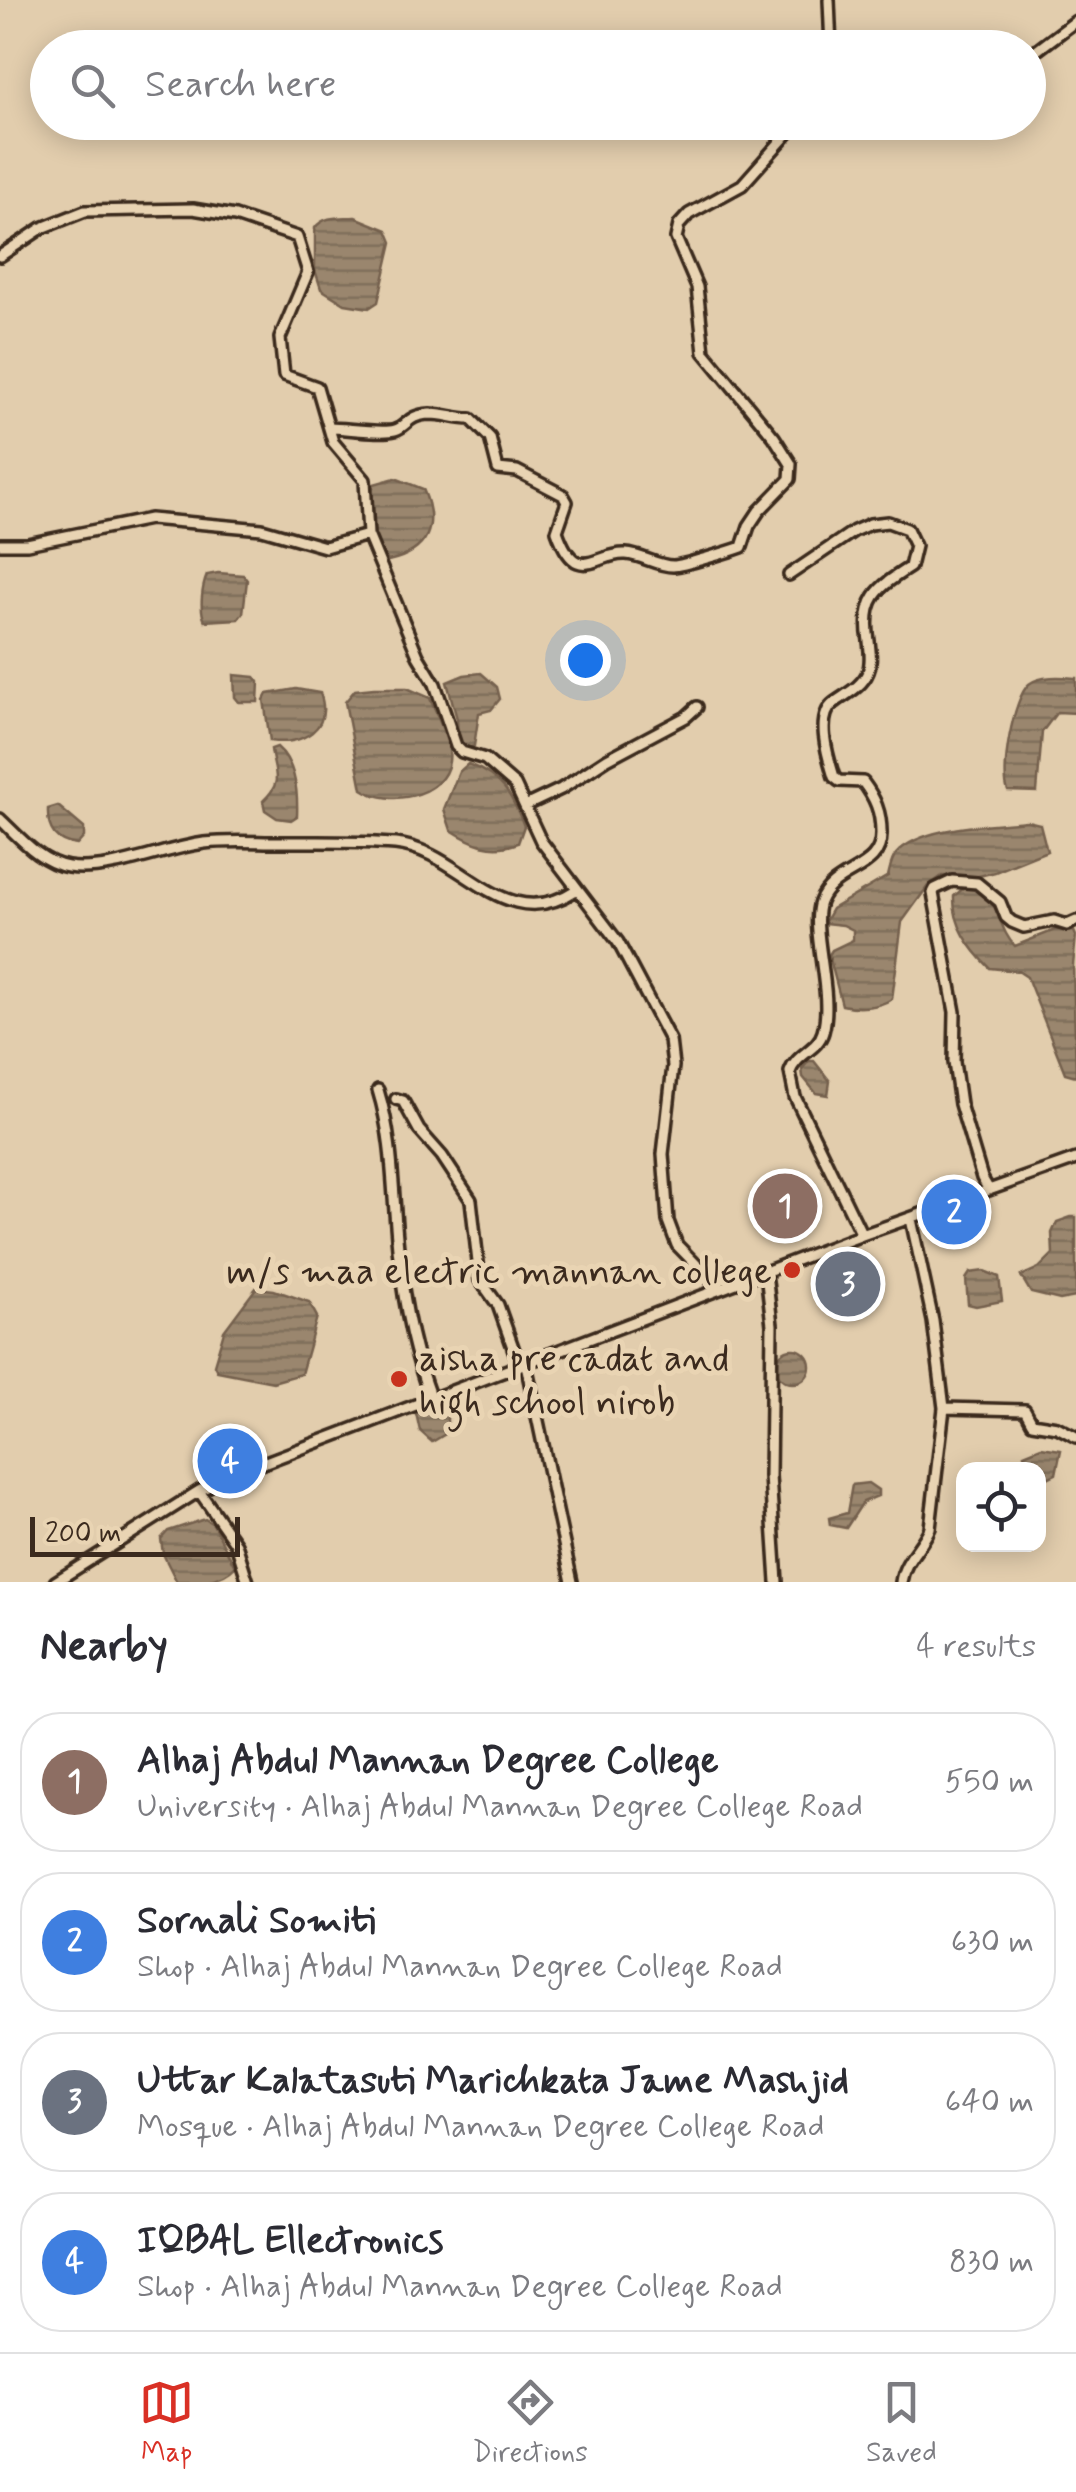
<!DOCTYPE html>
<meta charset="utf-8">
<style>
:root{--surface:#fff;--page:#f2f2f3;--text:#2b2b33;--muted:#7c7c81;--line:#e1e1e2;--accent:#d93025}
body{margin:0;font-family:Mynerve,sans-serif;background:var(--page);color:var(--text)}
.controls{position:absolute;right:30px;bottom:30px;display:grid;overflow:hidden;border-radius:20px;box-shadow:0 5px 25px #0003}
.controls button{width:90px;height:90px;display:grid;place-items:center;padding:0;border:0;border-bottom:2px solid var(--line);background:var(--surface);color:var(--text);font:50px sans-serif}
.scale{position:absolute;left:30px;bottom:25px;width:210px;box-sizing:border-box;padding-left:10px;border:5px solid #3b2a1e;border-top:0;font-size:28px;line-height:35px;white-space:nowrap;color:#3b2a1e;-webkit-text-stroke:8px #e9d4b3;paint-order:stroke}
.you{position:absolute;left:585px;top:660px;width:35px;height:35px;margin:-25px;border:8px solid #fff;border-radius:50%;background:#1a73e8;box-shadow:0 0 0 15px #1a73e833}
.badge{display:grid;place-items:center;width:65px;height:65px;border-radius:50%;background:var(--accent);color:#fff;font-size:32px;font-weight:700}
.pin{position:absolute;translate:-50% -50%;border:5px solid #fff;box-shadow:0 2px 10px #0006}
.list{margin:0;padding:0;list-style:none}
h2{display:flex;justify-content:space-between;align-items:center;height:130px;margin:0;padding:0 40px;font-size:42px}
h2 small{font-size:32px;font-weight:400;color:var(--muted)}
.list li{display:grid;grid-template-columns:65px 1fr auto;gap:30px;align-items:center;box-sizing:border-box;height:140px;margin:0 20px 20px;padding:0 20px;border:2px solid var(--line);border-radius:40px}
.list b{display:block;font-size:38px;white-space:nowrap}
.list p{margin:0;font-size:32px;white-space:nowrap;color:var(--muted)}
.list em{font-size:32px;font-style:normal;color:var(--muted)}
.icon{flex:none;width:55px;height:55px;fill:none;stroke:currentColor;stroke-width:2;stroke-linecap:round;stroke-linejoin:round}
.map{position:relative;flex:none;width:1076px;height:1582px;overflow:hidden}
.search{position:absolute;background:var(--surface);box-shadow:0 5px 25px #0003;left:30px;right:30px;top:30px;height:110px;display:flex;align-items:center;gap:25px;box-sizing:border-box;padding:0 35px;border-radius:55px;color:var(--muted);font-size:38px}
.sheet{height:770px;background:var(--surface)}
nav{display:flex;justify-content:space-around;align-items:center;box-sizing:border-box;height:140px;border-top:2px solid var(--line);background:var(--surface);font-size:28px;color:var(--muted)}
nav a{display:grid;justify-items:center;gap:5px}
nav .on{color:var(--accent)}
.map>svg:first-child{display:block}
.water{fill:url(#water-rules);stroke:#74614e;stroke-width:2.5}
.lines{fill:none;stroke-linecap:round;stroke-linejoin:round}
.minor-casing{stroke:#3b2a1e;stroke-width:16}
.minor{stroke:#e9d4b3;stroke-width:9}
.poi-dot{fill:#c8321e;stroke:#e9d4b3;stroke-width:4}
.labels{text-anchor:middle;stroke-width:10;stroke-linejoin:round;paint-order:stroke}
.poi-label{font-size:38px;fill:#3b2a1e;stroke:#e9d4b3;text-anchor:end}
</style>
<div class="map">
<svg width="1076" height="1582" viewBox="0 0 1076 1582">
<defs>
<pattern id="water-rules" width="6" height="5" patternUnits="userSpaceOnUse" patternTransform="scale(2.5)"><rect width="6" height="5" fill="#9a866e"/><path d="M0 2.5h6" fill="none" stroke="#7f6e5a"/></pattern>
</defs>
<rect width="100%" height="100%" fill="#e2cdad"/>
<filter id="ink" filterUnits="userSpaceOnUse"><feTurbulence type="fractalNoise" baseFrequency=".01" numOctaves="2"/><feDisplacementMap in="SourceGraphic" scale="20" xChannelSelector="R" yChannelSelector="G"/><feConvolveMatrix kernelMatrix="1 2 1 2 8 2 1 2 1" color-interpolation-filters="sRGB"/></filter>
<g filter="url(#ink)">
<path class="water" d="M355,217L387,230L392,242L378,302L369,308L345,304L321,289L315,270V228C324,215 341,218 355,217Z
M395,478L423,489C439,525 429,552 388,561C372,540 366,510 374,484Z
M218,573L243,575L247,580L243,613L238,619L205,621C199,609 202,587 207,575Z
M481,673L497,687L500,699L491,710L479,713L474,746L467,749L458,739L457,719L447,682L464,675Z
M234,675L255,677L259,682L258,702H239L235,697Z
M1076,678V713L1057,712L1042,732L1037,792L1008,791C1000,773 1013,698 1029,684C1040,675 1063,677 1076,678Z
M374,688H407L430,698C436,714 446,733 449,750C455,795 391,809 362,789L345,702L355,690Z
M296,689L320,693C333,729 302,746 270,741L264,700L267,694Z
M277,747C295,762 298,792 297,816L291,820L277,818L265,810L263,801C284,781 274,774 271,749Z
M468,764C502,777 511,793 524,826L518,843C492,853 473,844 451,830L444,809L459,772Z
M58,806L84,828V837L77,845C56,842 47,831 48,809Z
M1027,821L1040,824L1047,851L995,872L975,877L942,876L928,886L902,922L892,999C877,1008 858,1009 842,1005L829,955L832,950L853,940V930L843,925L824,923L832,909L888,876C890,869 891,860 896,854C920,826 991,825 1027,821Z
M965,887C1001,889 995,927 1015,946L1055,930L1073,929L1076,936L1073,965L1076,1076L1065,1073L1027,977L1018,971L990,968C970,948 953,925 954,896Z
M809,1061H814L830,1081L828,1095L816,1093L803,1077L802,1069Z
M1071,1217H1076V1297L1060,1300L1031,1293L1021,1276L1039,1268L1053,1254L1052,1233L1057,1222Z
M984,1271L999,1277L1002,1301L976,1306L968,1304L966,1279L970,1273Z
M256,1288L274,1290L309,1302L317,1317L301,1374L273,1382L217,1371L214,1365L224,1331Z
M776 1366a17 17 0 1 1 34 0a17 17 0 1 1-34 0Z
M443,1404L447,1407V1433L432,1442L420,1431L416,1413Z
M1041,1447L1061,1450L1056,1474L1039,1482L1038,1470L1028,1469L1024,1454Z
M868,1483L878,1490V1496L863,1502L846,1528L830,1525L829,1518L847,1513L852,1485Z
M205,1519L213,1524L235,1567C221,1582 198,1582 177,1582L163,1554L161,1539L168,1531Z"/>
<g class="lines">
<g class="minor-casing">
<path id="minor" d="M829,0L831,48
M1028,57L1076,21
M0,256L42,228L85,211L193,209L235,216L297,237L308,272L280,338L284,375L317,387L333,442L365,480L368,535L418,656L435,684L456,746L462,752L485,759L515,785L541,841L618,942L670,1040L673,1066L663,1154L668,1221L677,1245L720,1289
M329,428C345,428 383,434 395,430C408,426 407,415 430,414C444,414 457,419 471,419L490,438L498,469L517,471L563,495L567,502L557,531C577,588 596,552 626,554C642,555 657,566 673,566C682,566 731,551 742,547L749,526L759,511L790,479L791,464L774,437L704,352L697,287L676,238L679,225L689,214L742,185L798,122
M0,544H27L150,519L262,529L325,547L368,535
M789,575L854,531L870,524L888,522L907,529L915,546L910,567C877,588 862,599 869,641C870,651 872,662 868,672C862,687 846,694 834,703C815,717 828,757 834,777L839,781L863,782C875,798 881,812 881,832C883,873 834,867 820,902C810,930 834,994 823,1032C818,1050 796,1054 790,1072L795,1097L862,1235
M525,806L561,789L607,759L686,717L697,707
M0,819C19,837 41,863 68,867C111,873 161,849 204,843C229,840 255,842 280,842C319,842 357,841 395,844C462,850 503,938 576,890
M378,1090C395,1145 392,1200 399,1257C404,1305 414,1354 431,1399
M396,1099L403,1101L419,1130L442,1156L471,1200L480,1280L498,1305L515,1353L526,1364L572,1582
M989,1190L982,1178L960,1104L954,1062L955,1012L933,893L935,889L952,881L977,883L1000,902L1006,917L1012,922L1024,927L1054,921L1067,925L1076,921
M766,1273L772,1325L770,1476L777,1582
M944,1408L1025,1410L1032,1423L1057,1427L1076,1437
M199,1491L236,1544L248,1582
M55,1582L199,1491L229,1476L862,1235L1076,1159
M901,1582C904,1560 922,1547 930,1528L944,1408L933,1321L911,1219"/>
</g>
<use href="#minor" class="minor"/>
</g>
</g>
<g class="poi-dot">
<circle cx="792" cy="1270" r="10"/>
<circle cx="399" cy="1379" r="10"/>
</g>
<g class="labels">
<g class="poi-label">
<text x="772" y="1283">m/s maa electric mannan college</text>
<text x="419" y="1370" text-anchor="start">aisha pre cadat and<tspan x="419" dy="44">high school nirob</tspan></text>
</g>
</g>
</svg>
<div class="controls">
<button><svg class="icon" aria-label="locate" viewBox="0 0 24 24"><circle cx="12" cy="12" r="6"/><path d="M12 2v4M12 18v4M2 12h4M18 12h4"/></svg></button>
</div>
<div class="scale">200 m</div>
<div class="you"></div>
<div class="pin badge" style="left:785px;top:1206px;background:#8d6e63">1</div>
<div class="pin badge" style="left:954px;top:1212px;background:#3f7fe0">2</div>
<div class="pin badge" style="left:848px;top:1284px;background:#6b7280">3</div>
<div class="pin badge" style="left:230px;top:1461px;background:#3f7fe0">4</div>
<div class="search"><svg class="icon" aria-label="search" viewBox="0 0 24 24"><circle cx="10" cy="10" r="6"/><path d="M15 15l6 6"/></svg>Search here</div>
</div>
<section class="sheet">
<h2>Nearby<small>4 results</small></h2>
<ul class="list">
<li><span class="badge" style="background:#8d6e63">1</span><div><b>Alhaj Abdul Mannan Degree College</b><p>University · Alhaj Abdul Mannan Degree College Road</p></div><em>550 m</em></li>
<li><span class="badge" style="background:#3f7fe0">2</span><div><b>Sornali Somiti</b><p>Shop · Alhaj Abdul Mannan Degree College Road</p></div><em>630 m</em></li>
<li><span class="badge" style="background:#6b7280">3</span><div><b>Uttar Kalatasuti Marichkata Jame Mashjid</b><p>Mosque · Alhaj Abdul Mannan Degree College Road</p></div><em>640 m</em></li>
<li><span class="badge" style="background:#3f7fe0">4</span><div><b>IQBAL Ellectronics</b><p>Shop · Alhaj Abdul Mannan Degree College Road</p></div><em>830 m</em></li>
</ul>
</section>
<nav>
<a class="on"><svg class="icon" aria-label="map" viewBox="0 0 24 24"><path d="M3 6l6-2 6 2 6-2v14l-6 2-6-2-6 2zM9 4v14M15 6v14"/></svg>Map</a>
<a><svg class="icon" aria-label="directions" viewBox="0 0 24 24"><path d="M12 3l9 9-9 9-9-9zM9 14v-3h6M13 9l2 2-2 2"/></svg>Directions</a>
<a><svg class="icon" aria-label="saved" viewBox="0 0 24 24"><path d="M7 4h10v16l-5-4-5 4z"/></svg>Saved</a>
</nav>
